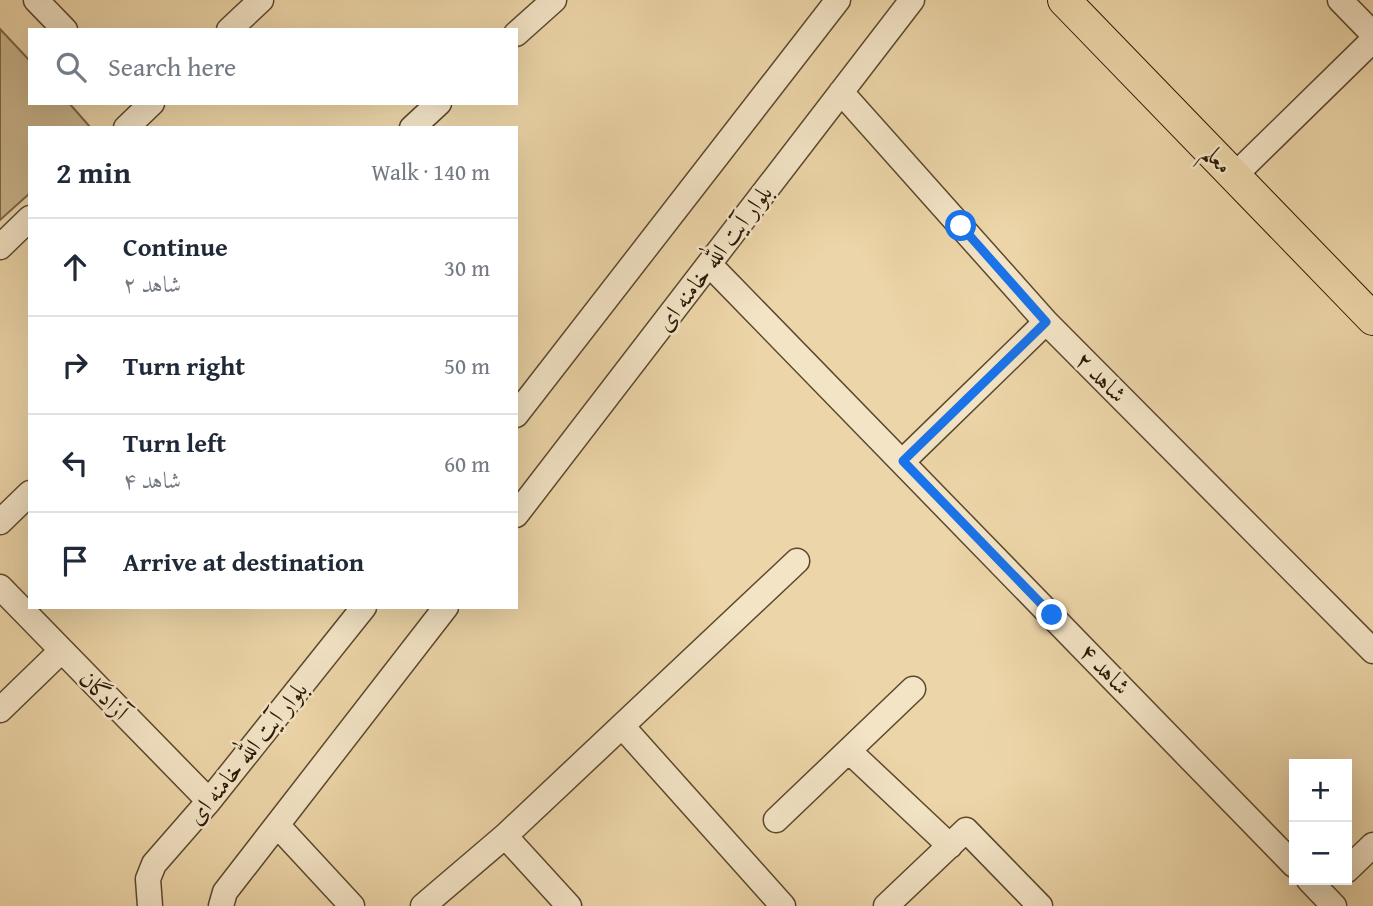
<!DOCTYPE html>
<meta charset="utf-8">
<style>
:root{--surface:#fff;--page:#f2f2f3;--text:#1f2937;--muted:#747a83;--line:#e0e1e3}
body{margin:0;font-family:"Gentium Book Plus",Amiri,serif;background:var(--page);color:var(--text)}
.controls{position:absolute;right:21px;bottom:21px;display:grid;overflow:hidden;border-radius:0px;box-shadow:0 7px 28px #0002}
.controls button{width:63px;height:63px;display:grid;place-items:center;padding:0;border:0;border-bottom:2px solid var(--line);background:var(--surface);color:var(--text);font:35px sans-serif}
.stop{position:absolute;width:21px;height:21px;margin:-16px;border:5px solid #1a73e8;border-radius:50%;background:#fff}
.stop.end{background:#1a73e8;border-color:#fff;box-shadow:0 2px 7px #0008}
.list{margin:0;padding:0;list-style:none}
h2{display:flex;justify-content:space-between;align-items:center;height:91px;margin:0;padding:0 28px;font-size:30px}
h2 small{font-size:23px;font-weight:400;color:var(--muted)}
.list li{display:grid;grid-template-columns:46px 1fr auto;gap:21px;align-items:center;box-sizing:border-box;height:98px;padding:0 28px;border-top:2px solid var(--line)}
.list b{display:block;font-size:26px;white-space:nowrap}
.list p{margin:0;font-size:23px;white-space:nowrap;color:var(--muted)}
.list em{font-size:23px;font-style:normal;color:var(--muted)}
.icon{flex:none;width:38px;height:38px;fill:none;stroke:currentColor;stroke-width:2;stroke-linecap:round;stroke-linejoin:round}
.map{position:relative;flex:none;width:1373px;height:906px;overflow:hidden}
.search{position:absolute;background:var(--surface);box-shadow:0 7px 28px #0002;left:28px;top:28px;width:490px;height:77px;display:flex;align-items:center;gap:18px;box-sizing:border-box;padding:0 24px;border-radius:0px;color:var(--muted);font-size:26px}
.panel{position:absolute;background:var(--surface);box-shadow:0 7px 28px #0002;left:28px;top:126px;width:490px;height:483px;border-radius:0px}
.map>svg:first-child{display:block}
.green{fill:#cbb58c;stroke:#7b6748;stroke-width:2}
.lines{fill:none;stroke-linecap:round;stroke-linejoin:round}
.minor-casing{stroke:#5b482e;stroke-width:27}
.major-casing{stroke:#2b1905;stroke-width:34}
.minor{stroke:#f3e4c6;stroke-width:24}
.major{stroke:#ecd5a8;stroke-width:32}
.route{stroke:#1a73e8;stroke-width:9}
.labels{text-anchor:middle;stroke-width:5;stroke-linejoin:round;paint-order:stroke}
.street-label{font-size:24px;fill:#2b1905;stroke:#f3e4c6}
</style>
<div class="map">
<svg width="1373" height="906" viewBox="0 0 1373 906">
<rect width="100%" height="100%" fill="#ecd5a8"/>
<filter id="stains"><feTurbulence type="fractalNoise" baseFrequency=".00286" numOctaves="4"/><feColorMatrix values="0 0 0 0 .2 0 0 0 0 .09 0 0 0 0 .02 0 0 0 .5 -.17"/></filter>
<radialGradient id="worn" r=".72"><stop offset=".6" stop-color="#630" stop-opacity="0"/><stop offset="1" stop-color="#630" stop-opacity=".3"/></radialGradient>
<path class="green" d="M0,29L30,61V103H69L91,128H30V193L0,220Z"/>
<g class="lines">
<g class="minor-casing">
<path id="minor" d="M36,0L65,30
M1340,0L1373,34
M229,30L261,0
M516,34L554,0
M841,92L1046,322L1373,651
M126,128L152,103
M412,128L439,103
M1234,176L1373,40
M0,247L30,218
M709,264L1294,865
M516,415L838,0
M903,461L1046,322
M516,515L912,0
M0,522L30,493
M0,587L209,801
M0,710L61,651
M622,726L783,906
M849,751L950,846
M776,820L913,689
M278,826L352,906
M505,836L569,906
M1347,870L1373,845
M1309,880L1334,906
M150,906L148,879L154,864L209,801L364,607
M221,906L225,892L446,607
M423,906L505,836L797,561
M886,906L966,830L1040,906"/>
</g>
<g class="major-casing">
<path id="major" d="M1064,0L1373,319"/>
</g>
<use href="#minor" class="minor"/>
<use href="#major" class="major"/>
</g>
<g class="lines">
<path class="route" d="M961,226L1046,322L903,461L1052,615"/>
</g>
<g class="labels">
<g class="street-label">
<text transform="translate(1218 159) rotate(46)" y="8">معلم</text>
<text transform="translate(714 258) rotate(-53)" y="8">بلوار آیت الله خامنه ای</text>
<text transform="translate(1101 377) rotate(45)" y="8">شاهد ۲</text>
<text transform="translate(1105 669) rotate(46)" y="8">شاهد ۴</text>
<text transform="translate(104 695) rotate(45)" y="8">آزادگان</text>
<text transform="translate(247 753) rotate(-51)" y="8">بلوار آیت الله خامنه ای</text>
</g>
</g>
<rect width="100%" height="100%" filter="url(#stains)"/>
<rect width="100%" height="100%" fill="url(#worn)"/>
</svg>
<div class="controls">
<button>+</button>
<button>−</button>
</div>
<div class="stop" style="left:961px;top:226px"></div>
<div class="stop end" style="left:1052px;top:615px"></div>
<div class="search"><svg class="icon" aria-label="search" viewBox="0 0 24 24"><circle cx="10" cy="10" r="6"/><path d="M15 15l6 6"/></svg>Search here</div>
<section class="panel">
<h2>2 min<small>Walk · 140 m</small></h2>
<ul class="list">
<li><svg class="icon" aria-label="ahead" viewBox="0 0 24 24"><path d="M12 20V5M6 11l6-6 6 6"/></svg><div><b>Continue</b><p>شاهد ۲</p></div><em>30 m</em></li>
<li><svg class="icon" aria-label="right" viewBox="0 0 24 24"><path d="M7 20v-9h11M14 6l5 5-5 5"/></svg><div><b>Turn right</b></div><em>50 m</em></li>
<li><svg class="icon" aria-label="left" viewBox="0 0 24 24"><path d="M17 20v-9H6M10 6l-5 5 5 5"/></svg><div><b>Turn left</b><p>شاهد ۴</p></div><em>60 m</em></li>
<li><svg class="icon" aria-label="arrive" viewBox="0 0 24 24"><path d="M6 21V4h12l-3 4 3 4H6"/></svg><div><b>Arrive at destination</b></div></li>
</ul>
</section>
</div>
